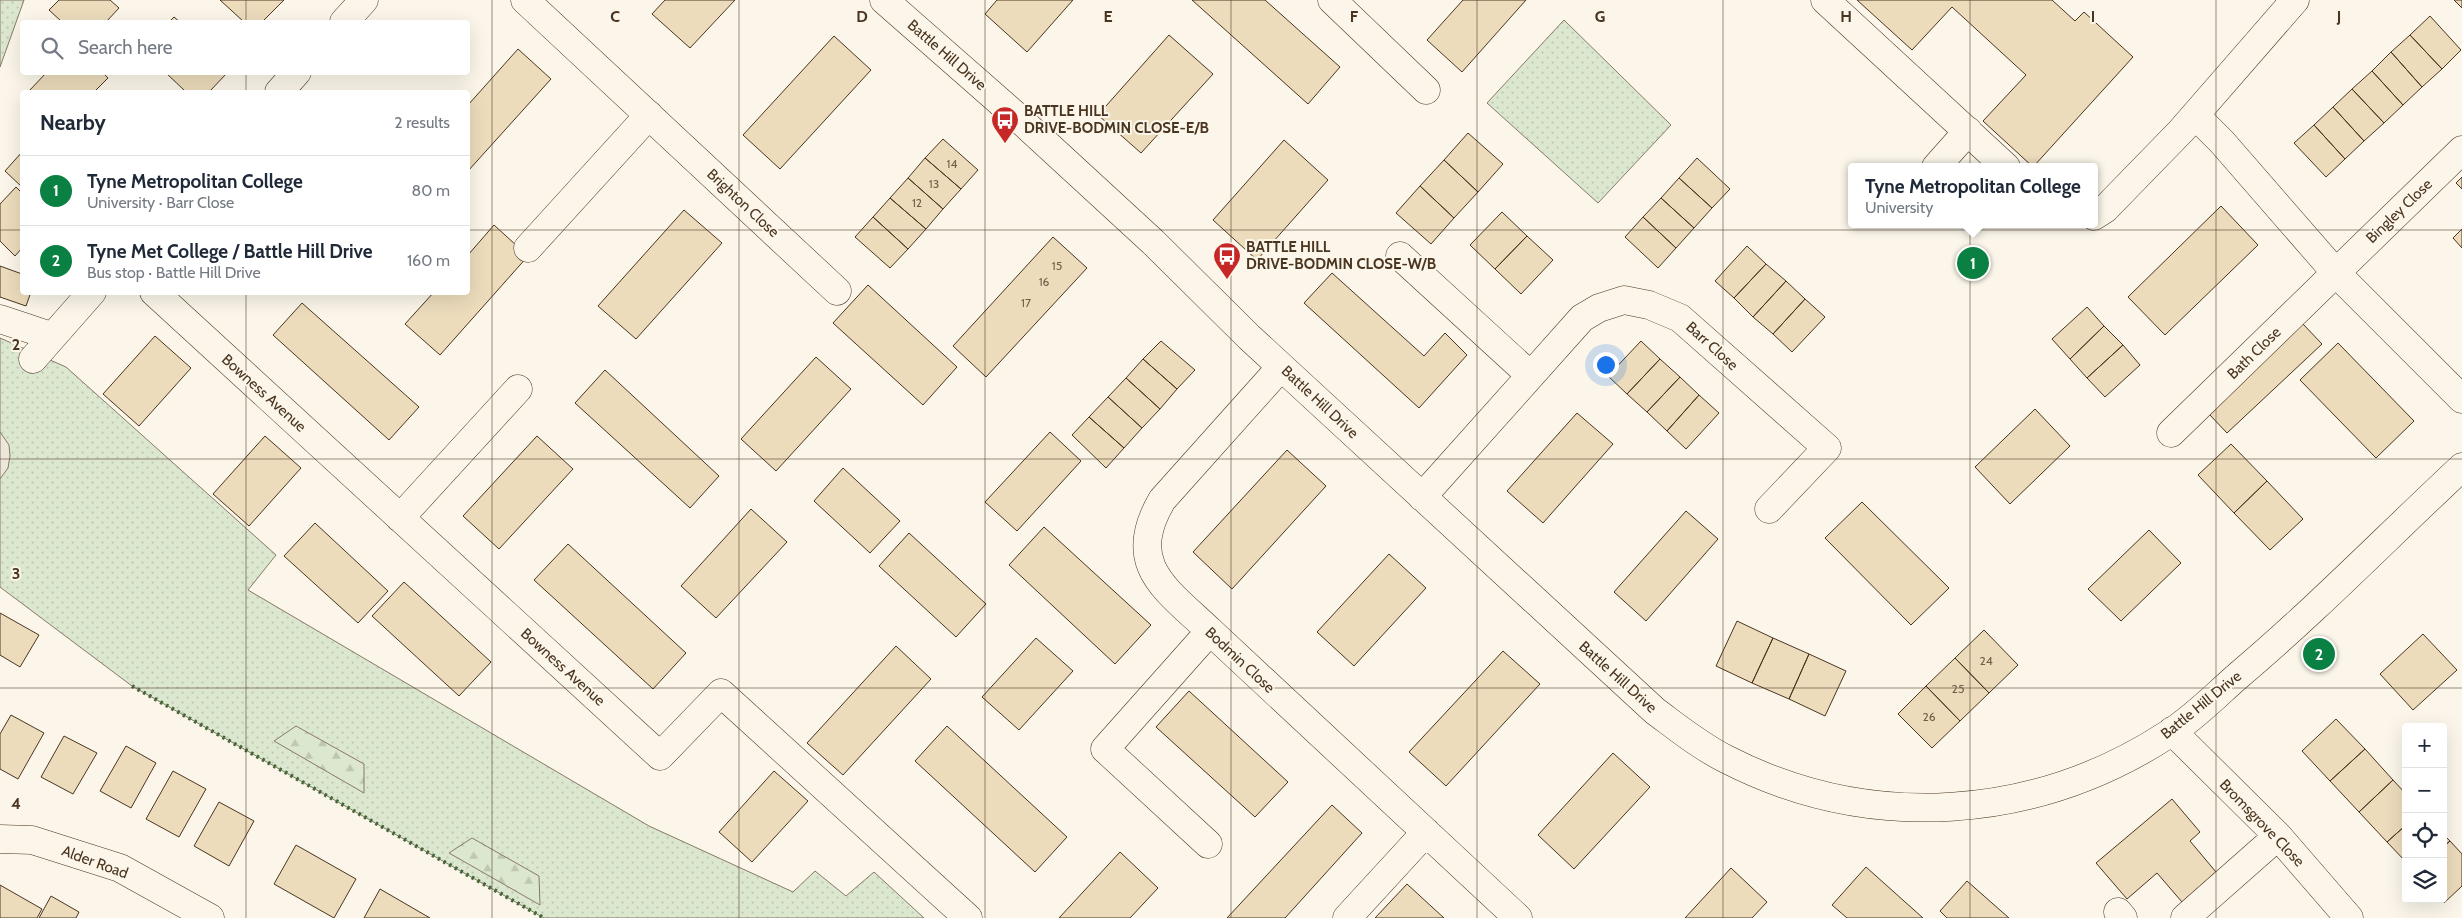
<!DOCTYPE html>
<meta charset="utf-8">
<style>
:root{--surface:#fff;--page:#f6f6f7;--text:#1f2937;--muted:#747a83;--line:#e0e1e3;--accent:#0b8043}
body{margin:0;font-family:Cabin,sans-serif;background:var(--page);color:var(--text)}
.controls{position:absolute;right:15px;bottom:15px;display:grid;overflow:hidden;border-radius:5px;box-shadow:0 5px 20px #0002}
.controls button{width:45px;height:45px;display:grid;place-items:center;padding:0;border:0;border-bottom:1px solid var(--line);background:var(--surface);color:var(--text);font:25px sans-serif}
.you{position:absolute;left:1605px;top:364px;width:18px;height:18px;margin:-12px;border:4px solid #fff;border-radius:50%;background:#1a73e8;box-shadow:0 0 0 8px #1a73e833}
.badge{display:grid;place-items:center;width:32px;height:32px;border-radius:50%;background:var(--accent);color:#fff;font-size:16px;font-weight:700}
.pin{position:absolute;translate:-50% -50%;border:2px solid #fff;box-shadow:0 1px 5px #0006}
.popup{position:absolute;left:1848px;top:163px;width:250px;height:65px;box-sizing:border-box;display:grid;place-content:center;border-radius:5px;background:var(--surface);filter:drop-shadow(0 1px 4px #0005);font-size:16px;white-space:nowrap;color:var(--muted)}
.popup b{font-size:19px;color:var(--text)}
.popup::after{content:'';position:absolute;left:50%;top:100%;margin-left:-10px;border:10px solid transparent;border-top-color:var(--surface)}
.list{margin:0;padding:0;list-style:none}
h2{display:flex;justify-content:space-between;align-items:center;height:65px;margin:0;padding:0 20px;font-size:21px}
h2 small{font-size:16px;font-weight:400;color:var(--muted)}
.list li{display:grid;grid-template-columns:32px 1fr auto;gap:15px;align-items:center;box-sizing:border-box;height:70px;padding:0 20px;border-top:1px solid var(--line)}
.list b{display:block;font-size:19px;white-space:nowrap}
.list p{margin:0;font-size:16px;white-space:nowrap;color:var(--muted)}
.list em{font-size:16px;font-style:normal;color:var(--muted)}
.icon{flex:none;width:28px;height:28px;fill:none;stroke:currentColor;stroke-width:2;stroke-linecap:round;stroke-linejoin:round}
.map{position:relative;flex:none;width:2462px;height:918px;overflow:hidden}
.search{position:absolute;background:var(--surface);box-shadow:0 5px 20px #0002;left:20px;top:20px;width:450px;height:55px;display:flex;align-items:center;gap:12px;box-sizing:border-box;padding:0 18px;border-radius:5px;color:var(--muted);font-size:19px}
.panel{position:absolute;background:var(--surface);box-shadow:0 5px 20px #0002;left:20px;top:90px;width:450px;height:205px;border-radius:5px}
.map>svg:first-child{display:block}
.grass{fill:url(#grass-dots);stroke:#887966}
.forest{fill:url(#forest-firs);stroke:#887966}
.parking{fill:#ede7d9;stroke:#887966}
.building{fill:#ecdcbc;stroke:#4a3520}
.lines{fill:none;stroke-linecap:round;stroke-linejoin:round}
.minor-casing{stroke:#4a3520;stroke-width:29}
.minor{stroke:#fbf6e9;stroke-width:28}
.hedge{stroke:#436837;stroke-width:4;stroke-dasharray:2.5 4;stroke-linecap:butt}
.grid{fill:none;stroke:#4a3520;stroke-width:1;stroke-opacity:0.55}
.labels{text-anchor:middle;stroke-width:4;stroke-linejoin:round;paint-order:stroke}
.number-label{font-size:12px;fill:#725f47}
.street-label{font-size:15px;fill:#4a3520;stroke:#fbf6e9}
.poi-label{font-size:15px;font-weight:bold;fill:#4a3520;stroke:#fbf6e9;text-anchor:start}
.grid-label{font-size:16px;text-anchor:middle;font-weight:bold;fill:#4a3520;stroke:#fbf6e9;stroke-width:4;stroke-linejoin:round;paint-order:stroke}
</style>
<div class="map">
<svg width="2462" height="918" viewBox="0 0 2462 918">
<defs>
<pattern id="grass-dots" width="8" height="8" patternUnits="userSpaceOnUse" patternTransform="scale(1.25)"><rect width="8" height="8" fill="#dce7d0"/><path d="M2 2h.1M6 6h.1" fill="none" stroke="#bec7b2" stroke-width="1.8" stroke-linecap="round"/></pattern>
<pattern id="forest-firs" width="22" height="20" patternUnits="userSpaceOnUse" patternTransform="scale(1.25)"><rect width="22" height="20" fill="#dce7d0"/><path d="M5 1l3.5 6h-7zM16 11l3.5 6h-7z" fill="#bec7b2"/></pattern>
</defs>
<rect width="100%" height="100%" fill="#fbf6e9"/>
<path class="grass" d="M0,0H24L0,67Z
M1564,20L1671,125L1598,203L1487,103Z
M0,338L66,367L276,555L248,590L649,826L793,892L815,871L846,896L874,872L924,918H544L132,686L0,587Z"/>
<path class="forest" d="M296,726L364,764V793L274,741Z
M472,838L539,876L540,905L449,853Z"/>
<path class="parking" d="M0,432L9,445L10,456L8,468L0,479Z"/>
<path class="building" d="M59,0H110L119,8L106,22H62L49,10Z
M220,0H284L262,22H244Z
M665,0H735L690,48L652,14Z
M997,0H1073L1027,52L985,14Z
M1192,0H1265L1340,67L1308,104Z
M1463,0H1526L1462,72L1427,40Z
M1857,0H2052L2075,21L2084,12L2133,57L2033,167L1983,121L2026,75L1952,7L1912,50Z
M2454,0H2462V8Z
M2430,16L2461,50L2442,69L2410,35Z
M174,17L180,22H169Z
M1169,35L1213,74L1141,153L1098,115Z
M2410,35L2442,69L2422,87L2391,52Z
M834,36L871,70L780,169L743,135Z
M518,49L551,79L468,171V105Z
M2391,52L2422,87L2403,105L2372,71Z
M2372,71L2403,105L2384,123L2352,89Z
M47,72H102L108,78L94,92H28Z
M165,72H228L209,92H186Z
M2352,89L2384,123L2364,141L2333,107Z
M2333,107L2364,141L2345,159L2314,125Z
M2314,125L2345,159L2326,177L2294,143Z
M1468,133L1503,164L1478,192L1444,160Z
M943,139L978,170L961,189L925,158Z
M1284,140L1328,180L1257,260L1213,220Z
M22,152V187L5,171Z
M925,158L961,189L943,209L908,178Z
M1697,158L1730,189L1712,208L1679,178Z
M1444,160L1478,192L1454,218L1420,186Z
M2462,177V189L2456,183Z
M908,178L943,209L926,229L890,198Z
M1679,178L1712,208L1694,228L1661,198Z
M1420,186L1454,218L1431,244L1396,213Z
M16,187L22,193V248L15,256L0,241V204Z
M890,198L926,229L908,249L873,217Z
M1661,198L1694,228L1676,248L1643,217Z
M2221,206L2258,245L2165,335L2128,297Z
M684,210L722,243L636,339L598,306Z
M1502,212L1527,236L1495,269L1470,245Z
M873,217L908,249L890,268L855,237Z
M1643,217L1676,248L1658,268L1625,237Z
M494,225L528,256L440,355L405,324L434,292H468V255Z
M2462,229V248L2453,238Z
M1527,236L1553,260L1521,294L1495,269Z
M1053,237L1087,268L986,377L953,346Z
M1747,246L1766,264L1734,298L1715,281Z
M1766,264L1786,281L1753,317L1734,298Z
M0,266L22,274V292H31L26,306L0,297Z
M1332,273L1424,356L1445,333L1467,355L1419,408L1304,303Z
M1786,281L1805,299L1773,334L1753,317Z
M868,285L957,367L923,405L833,323Z
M1805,299L1825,317L1792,352L1773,334Z
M302,303L419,407L389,440L273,335Z
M2087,307L2104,326L2070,359L2052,339Z
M2303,324L2322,344L2227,433L2209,414Z
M2104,326L2123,345L2087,378L2070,359Z
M155,336L191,368L139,426L103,394Z
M1161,341L1195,370L1177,389L1143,359Z
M1641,341L1660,359L1627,394L1608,376Z
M2338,343L2414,421L2376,458L2300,380Z
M2123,345L2140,365L2105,397L2087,378Z
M816,357L851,389L776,471L741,439Z
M1143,359L1177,389L1160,409L1126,378Z
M1660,359L1680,377L1647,412L1627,394Z
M605,370L719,476L690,508L575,403Z
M1680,377L1699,395L1667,431L1647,412Z
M1126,378L1160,409L1142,428L1108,397Z
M1699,395L1719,413L1686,449L1667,431Z
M1108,397L1142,428L1124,448L1089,417Z
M2035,409L2070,446L2010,504L1975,467Z
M1577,413L1613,444L1543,523L1507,491Z
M1089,417L1124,448L1106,468L1072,435Z
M1050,432L1081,461L1017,531L985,502Z
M265,436L301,468L249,526L213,494Z
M537,436L573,469L499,549L463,516Z
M2231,444L2267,481L2234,513L2198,475Z
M1287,450L1326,486L1232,589L1193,552Z
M843,468L900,521L870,553L814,501Z
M2267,481L2303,519L2270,550L2234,513Z
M1862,502L1949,588L1911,625L1825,538Z
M751,509L787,542L716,618L681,586Z
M1686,511L1718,539L1646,621L1614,592Z
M315,523L388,591L358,623L284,556Z
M1044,527L1151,625L1115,664L1009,565Z
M2149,530L2181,563L2121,621L2088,589Z
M909,533L986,604L956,637L879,566Z
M568,544L686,653L653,689L534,580Z
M1389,554L1426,588L1354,666L1317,632Z
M404,582L491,662L459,696L372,616Z
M0,613L39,635L20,667L0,655Z
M1737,621L1773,638L1752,683L1716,666Z
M1984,630L2018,665L1989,693L1955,658Z
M2423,634L2457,670L2413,710L2380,674Z
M1036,638L1073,671L1019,730L982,697Z
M1773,638L1809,654L1789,699L1752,683Z
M896,646L931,679L843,775L807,743Z
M1503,651L1540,684L1446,786L1409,752Z
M1809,654L1846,671L1825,716L1789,699Z
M1955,658L1989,693L1960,721L1926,686Z
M1926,686L1960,721L1932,748L1898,714Z
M1189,691L1288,782L1255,817L1156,727Z
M11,715L44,733L18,779L0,769V734Z
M2336,719L2365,749L2330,781L2302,751Z
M947,726L1067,837L1035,872L915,761Z
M64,736L97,753L73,794L41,777Z
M126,746L156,763L131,808L100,791Z
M2365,749L2393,780L2359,812L2330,781Z
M1613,753L1650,787L1574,869L1538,835Z
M173,771L206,789L179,837L146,819Z
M774,771L808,801L752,862L719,832Z
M2393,780L2406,794V825L2387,842L2359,812Z
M2172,799L2200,832L2190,841L2216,872L2182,902L2157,873L2127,899L2096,863Z
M219,802L254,821L229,866L194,846Z
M1332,805L1362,833L1285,918H1227Z
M2406,825V862L2387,842Z
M2443,834L2450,841L2443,847Z
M2450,841L2462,854V886L2444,903L2440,899H2443V847Z
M296,845L356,879L334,918L274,884Z
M1120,852L1158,888L1130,918H1059Z
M1866,867L1923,918H1847L1832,905Z
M1731,868L1767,902L1752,918H1685Z
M1967,881L2009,918H1947L1940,911Z
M1407,884L1444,918H1375Z
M0,885L42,909L37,918H0Z
M380,889L430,918H364Z
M51,896L79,912L76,918H39Z"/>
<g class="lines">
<g class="minor-casing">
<path id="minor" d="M525,0L837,291
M884,0L1015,115L1153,242L1249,337L1655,711C1678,728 1700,746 1726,759C1870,833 2036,821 2170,733C2195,717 2217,694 2239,675C2317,609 2388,536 2462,467
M1332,0L1426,90
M1825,0L2006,167
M344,22L364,0
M279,92L297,72
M2195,115L2222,142L2336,273L2462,399
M1936,167L1968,131
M2094,216L2105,209L2181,131L2295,0
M528,248L649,115
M1400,256L1530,375
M154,292L660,756L721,693L968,918
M0,319L51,336
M33,359L92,292
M1281,367L1162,500C1124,565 1166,589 1210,631L1518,918
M2171,433L2462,150
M1422,497L1582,318L1599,308L1624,300L1649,305L1680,318L1827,448L1769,509
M400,518L518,389
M2172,731L2278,836L2349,918
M0,839L32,840L120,868L210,918
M1208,844L1105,749L1210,631
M2118,912L2123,918
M1347,918L1426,832
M2185,918L2278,836"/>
</g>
<use href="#minor" class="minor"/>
<path class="hedge" d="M132,686L544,918"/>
</g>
<path class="grid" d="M246,0V22M492,0V918M739,0V918M985,0V918M1231,0V918M1477,0V918M1723,0V918M1970,0V918M2216,0V918M246,72V92M0,230H22M468,230H2462M246,292V918M0,459H2462M0,688H2462"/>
<defs>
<g id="bus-pin" transform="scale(1.4375)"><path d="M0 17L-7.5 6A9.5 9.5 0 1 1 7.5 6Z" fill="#c62828" stroke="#fbf6e9"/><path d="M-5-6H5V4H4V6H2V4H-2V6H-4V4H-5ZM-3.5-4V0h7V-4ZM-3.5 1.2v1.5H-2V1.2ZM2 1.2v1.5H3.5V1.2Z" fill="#fff"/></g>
</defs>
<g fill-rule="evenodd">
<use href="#bus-pin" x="1005" y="120"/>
<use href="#bus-pin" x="1227" y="256"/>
</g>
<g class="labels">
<g class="number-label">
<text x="952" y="168">14</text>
<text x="934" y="188">13</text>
<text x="917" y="207">12</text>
<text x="1057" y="270">15</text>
<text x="1044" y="286">16</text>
<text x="1026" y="307">17</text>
<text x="1986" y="665">24</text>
<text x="1958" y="693">25</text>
<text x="1929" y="721">26</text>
</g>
<g class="street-label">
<text transform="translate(947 55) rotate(41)" y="5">Battle Hill Drive</text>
<text transform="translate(743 203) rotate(43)" y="5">Brighton Close</text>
<text transform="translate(2399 211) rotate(-44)" y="5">Bingley Close</text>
<text transform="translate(1712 346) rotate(42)" y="5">Barr Close</text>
<text transform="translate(2254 353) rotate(-44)" y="5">Bath Close</text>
<text transform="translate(264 393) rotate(42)" y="5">Bowness Avenue</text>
<text transform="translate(1320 402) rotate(43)" y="5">Battle Hill Drive</text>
<text transform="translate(1240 660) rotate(43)" y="5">Bodmin Close</text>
<text transform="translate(563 667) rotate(42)" y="5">Bowness Avenue</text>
<text transform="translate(1618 677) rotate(42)" y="5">Battle Hill Drive</text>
<text transform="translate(2201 705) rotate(-39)" y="5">Battle Hill Drive</text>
<text transform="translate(2262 823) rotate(46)" y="5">Bromsgrove Close</text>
<text transform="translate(95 862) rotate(20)" y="5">Alder Road</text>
</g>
<g class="poi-label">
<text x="1024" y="116">BATTLE HILL<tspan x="1024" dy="17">DRIVE-BODMIN CLOSE-E/B</tspan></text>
<text x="1246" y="252">BATTLE HILL<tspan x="1246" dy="17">DRIVE-BODMIN CLOSE-W/B</tspan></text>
</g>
</g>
<g class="grid-label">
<text x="615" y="22">C</text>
<text x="862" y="22">D</text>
<text x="1108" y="22">E</text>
<text x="1354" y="22">F</text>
<text x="1600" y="22">G</text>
<text x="1846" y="22">H</text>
<text x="2093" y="22">I</text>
<text x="2339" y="22">J</text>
<text x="16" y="350">2</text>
<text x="16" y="579">3</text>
<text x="16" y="809">4</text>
</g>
</svg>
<div class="controls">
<button>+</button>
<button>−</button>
<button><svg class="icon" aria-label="locate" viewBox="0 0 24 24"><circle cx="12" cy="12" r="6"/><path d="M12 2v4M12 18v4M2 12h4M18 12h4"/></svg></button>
<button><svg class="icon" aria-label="layers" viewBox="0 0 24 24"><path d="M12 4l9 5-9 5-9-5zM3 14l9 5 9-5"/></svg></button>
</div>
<div class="you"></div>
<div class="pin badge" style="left:1973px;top:263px">1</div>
<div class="popup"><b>Tyne Metropolitan College</b>University</div>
<div class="pin badge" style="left:2319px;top:654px">2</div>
<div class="search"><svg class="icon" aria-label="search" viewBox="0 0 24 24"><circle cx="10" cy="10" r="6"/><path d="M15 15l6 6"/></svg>Search here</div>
<section class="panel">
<h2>Nearby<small>2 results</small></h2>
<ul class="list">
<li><span class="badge">1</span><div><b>Tyne Metropolitan College</b><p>University · Barr Close</p></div><em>80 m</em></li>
<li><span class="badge">2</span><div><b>Tyne Met College / Battle Hill Drive</b><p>Bus stop · Battle Hill Drive</p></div><em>160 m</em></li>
</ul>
</section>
</div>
